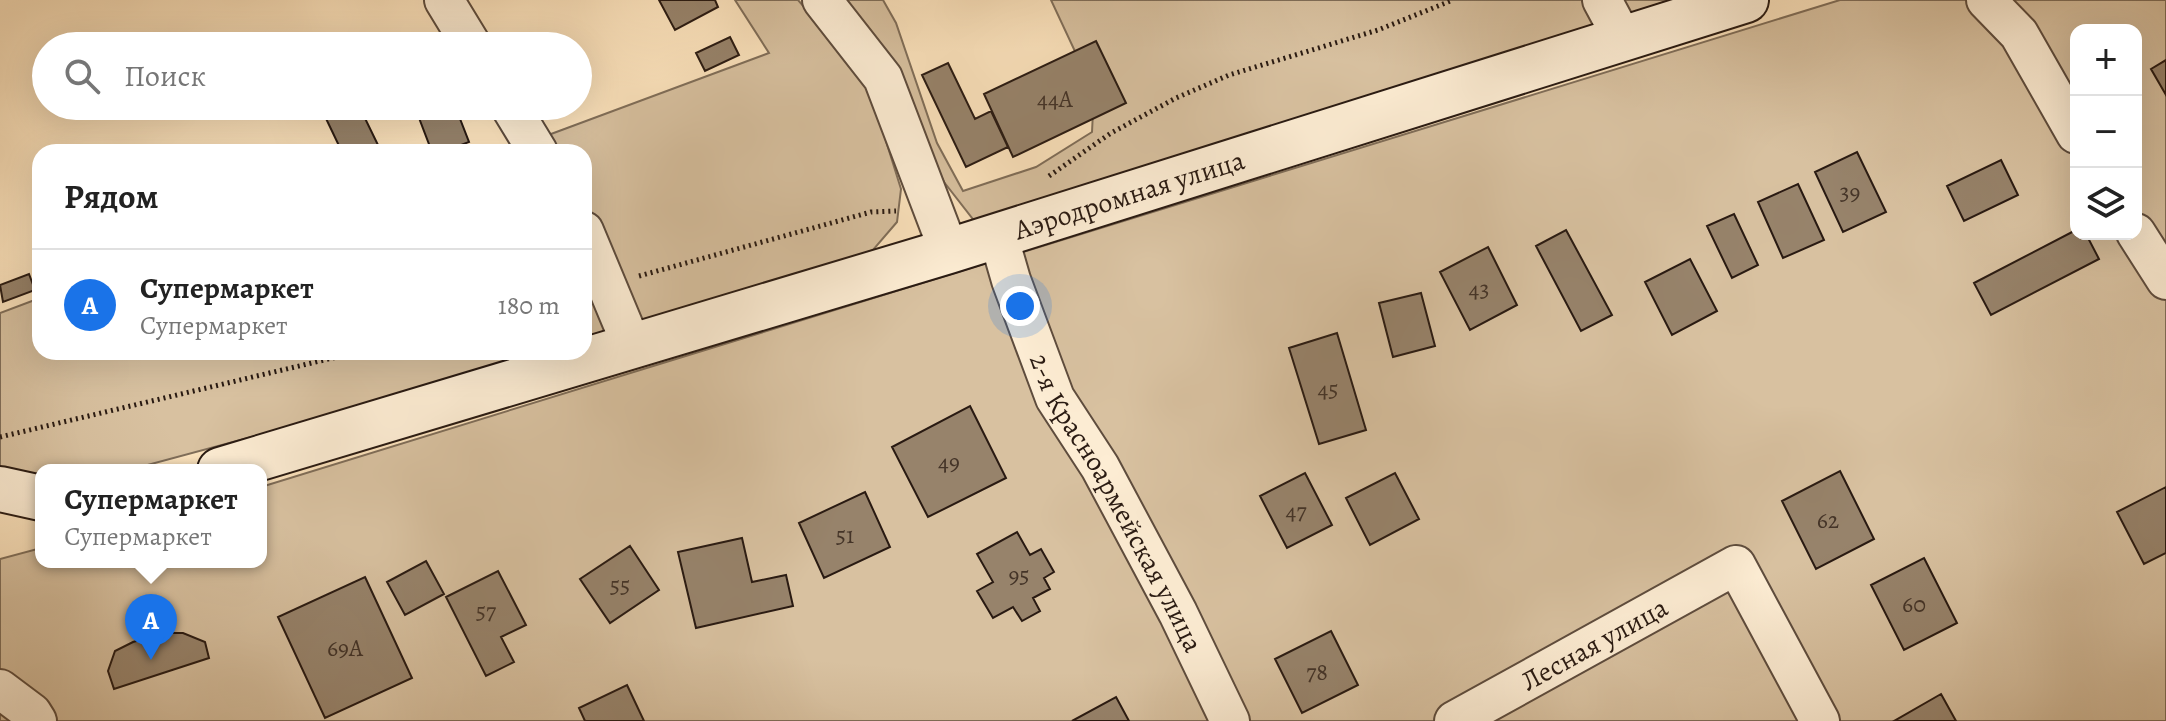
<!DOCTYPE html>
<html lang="ru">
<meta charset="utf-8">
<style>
:root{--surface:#fff;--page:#f6f6f6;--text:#222;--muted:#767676;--line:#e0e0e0;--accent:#1a73e8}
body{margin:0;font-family:Alegreya,serif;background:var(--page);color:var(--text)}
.controls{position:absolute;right:24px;top:24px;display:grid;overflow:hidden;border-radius:16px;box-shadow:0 8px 32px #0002}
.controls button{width:72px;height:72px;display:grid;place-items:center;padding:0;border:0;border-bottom:2px solid var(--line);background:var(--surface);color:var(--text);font:40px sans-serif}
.you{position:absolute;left:1020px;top:306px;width:28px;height:28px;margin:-20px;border:6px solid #fff;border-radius:50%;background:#1a73e8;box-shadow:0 0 0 12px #1a73e833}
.badge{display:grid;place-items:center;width:52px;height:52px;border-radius:50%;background:var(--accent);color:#fff;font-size:26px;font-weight:700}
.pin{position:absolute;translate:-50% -66px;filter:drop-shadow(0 2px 4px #0008)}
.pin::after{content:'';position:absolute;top:42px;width:28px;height:24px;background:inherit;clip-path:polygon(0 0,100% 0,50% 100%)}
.popup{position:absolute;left:35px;top:464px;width:232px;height:104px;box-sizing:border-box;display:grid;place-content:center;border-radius:16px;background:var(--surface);filter:drop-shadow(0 2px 6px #0005);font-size:26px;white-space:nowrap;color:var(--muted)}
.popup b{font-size:30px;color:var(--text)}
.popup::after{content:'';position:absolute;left:50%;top:100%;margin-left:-16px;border:16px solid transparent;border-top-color:var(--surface)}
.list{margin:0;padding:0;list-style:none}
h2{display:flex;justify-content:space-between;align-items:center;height:104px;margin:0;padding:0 32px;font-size:34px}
h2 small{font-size:26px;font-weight:400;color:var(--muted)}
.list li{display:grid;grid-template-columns:52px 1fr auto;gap:24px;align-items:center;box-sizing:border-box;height:112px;padding:0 32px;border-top:2px solid var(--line)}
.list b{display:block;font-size:30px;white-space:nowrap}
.list p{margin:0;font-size:26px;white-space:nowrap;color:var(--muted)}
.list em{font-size:26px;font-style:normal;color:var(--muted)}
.icon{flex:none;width:44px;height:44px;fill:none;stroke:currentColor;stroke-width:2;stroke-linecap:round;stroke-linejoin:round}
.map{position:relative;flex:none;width:2166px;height:721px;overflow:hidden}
.search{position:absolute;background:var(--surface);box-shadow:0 8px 32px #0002;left:32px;top:32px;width:560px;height:88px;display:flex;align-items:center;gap:20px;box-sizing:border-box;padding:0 28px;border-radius:44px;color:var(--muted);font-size:30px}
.panel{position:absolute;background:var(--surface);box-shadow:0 8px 32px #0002;left:32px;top:144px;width:560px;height:216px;border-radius:24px}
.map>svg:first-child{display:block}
.green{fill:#d8c1a0;stroke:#806e59;stroke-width:2;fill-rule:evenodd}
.building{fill:#97836b;stroke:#291a12;stroke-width:2}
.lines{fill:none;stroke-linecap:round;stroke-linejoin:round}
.street-casing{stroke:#5e4c3d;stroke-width:42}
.secondary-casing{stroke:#291a12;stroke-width:48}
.path{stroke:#291a12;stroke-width:5;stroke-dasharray:2 4;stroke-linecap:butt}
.street{stroke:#fdedd4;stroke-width:38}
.secondary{stroke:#fdedd4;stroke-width:44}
.labels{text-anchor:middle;stroke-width:7;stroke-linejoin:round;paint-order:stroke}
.number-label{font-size:24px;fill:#443428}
.street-label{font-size:28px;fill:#291a12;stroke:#fdedd4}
</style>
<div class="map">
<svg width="2166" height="721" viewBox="0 0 2166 721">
<rect width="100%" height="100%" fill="#fce3bd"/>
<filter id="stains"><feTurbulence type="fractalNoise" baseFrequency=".0025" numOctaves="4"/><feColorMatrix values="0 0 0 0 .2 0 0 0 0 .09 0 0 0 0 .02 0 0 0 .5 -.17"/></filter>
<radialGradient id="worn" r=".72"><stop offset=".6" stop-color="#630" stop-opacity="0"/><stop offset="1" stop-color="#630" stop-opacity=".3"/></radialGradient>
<path class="green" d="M735,0H798L866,77L901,189L897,222L873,250L805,276L584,347V152H494L551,134L769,53Z
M843,0H883L896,23L937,143L963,191L1036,167L1092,132L1094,92L1051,0H1670L1394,94L976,223L944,182L879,48Z
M1840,0H2166V721H0V559L41,548V562H261V487ZM2076,30H2136V234H2076Z
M40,298V352H567L129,470H41V480L0,470V313Z"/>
<path class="building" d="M659,0H715L718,7L675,30Z
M730,37L739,55L705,71L696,53Z
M1096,41L1126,103L1013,157L984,94Z
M2166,60V95L2151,69Z
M948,63L975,119L991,111L1008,147L966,167L922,75Z
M320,106H359L379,147L369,152H342Z
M426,106H455L469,142L443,152H432L416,110Z
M1857,152L1886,212L1843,232L1815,172Z
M2001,160L2018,195L1964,221L1947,186Z
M1798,184L1824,240L1783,258L1758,202Z
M1734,214L1758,265L1732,278L1707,226Z
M1566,230L1612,315L1581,331L1536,246Z
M2076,230V234H2086L2099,259L1991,315L1974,283Z
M1488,247L1517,305L1470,330L1440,272Z
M1690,259L1717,311L1672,335L1645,282Z
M29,274L35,290L3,302L0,285Z
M1421,293L1435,346L1393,357L1379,303Z
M1337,333L1366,430L1319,444L1289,348Z
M970,406L1006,478L928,517L892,447Z
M1840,471L1874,539L1816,569L1782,501Z
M1305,473L1332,525L1287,548L1260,496Z
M1395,473L1419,519L1370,545L1346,498Z
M2166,487V553L2144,564L2117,512Z
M865,492L890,547L824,578L799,523Z
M1017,532L1030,555L1041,549L1054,572L1044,578L1050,589L1033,598L1040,611L1022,621L1013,607L993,618L977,591L993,582L977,554Z
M742,538L752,582L786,575L793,606L696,628L678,552Z
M630,546L659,590L610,623L580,579Z
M1924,558L1957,623L1904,650L1871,585Z
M426,561L444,594L405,615L387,582Z
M498,571L526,625L501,637L514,662L486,676L446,597Z
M365,577L412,678L325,718L278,617Z
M1331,631L1358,685L1302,713L1275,659Z
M164,633H183L205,642L209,658L114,689L108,671L115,651L133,642Z
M627,685L644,721H585L579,708Z
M1941,694L1956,721H1894Z
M1116,697L1129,721H1072Z"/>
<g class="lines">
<g class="street-casing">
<g id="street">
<path d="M444,0L472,46"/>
<path d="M822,0L883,78L949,251"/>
<path d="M1602,0L1623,39"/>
<path d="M1986,0L2019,34L2076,134"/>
<path d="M510,106L538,152"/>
<path d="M584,231L632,346"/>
<path d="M2136,233L2166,280"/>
<path id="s1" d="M998,235L1011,280L1055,398L1100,467L1178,613L1230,721"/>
<path d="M0,689L32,713L37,721"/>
<path id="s2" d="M1454,721L1736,565L1820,721"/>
</g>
</g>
<g class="secondary-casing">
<g id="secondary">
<path id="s3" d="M220,470L949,251L1746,0"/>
<path d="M0,489L41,498"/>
</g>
</g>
<path class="path" d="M1049,176L1111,133L1176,98L1229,75L1378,30L1453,0
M639,276L871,212L896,211
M0,437L358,352"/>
<use href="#street" class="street"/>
<use href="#secondary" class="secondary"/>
</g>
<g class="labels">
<g class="number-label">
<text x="1055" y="107">44А</text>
<text x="1850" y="200">39</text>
<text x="1479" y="297">43</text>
<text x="1328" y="397">45</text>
<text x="949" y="470">49</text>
<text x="1296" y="519">47</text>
<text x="1828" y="528">62</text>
<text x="845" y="543">51</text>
<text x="1019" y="583">95</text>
<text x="620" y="593">55</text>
<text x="1914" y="612">60</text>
<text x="486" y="619">57</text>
<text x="345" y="656">69А</text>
<text x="1317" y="680">78</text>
</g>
<g class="street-label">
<text dy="10" stroke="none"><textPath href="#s3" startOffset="950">Аэродромная улица</textPath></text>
<text dy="10" stroke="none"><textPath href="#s1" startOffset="294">2-я Красноармейская улица</textPath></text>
<text dy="10" stroke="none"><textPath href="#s2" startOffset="160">Лесная улица</textPath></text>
</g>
</g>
<rect width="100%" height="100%" filter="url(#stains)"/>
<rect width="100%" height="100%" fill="url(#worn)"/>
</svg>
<div class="controls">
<button>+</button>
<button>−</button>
<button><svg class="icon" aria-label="layers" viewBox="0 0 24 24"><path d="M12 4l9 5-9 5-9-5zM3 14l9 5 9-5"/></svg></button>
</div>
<div class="you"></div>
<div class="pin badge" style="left:151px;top:660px">A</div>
<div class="popup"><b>Супермаркет</b>Супермаркет</div>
<div class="search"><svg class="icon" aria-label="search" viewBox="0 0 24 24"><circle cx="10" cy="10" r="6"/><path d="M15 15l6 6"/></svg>Поиск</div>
<section class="panel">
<h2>Рядом<small></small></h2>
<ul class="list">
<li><span class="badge">A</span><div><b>Супермаркет</b><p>Супермаркет</p></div><em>180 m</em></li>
</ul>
</section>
</div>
